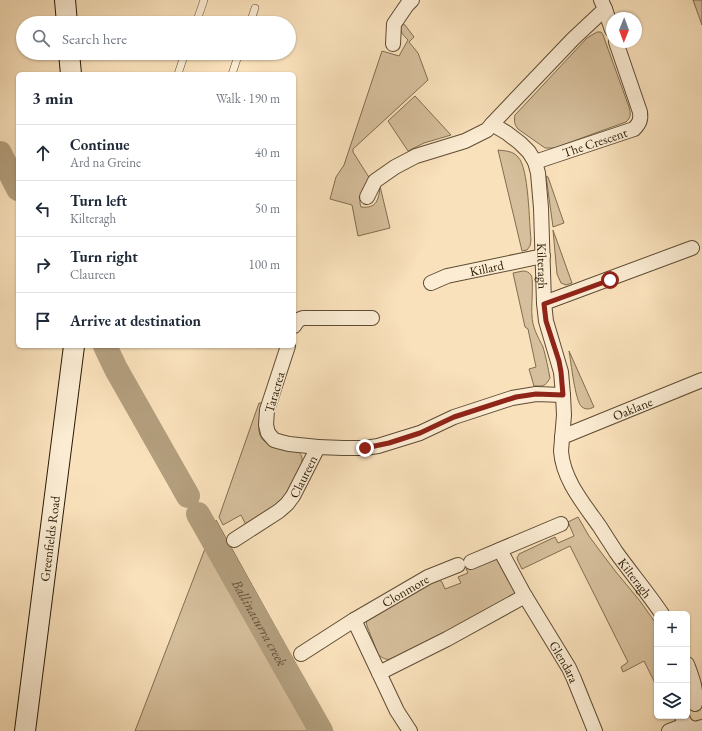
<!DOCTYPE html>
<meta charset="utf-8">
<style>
:root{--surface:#fff;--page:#f6f6f7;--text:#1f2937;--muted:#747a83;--line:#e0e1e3}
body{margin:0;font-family:"EB Garamond",serif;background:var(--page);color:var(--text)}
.controls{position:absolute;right:12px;bottom:12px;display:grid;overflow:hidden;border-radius:6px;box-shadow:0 1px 3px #0004}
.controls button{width:36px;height:36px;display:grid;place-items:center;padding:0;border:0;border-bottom:1px solid var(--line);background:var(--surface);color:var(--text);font:20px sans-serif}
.compass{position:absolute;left:606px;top:12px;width:36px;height:36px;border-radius:50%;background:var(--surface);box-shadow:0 1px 3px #0004;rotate:181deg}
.stop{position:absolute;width:12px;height:12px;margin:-9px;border:3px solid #8f2418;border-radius:50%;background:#fff}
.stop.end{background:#8f2418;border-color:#fff;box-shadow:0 1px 4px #0008}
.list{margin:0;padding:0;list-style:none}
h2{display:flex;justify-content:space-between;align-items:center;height:52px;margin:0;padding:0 16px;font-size:17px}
h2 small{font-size:13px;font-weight:400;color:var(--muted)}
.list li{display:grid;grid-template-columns:26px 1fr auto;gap:12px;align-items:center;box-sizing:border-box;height:56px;padding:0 16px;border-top:1px solid var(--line)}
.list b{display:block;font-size:15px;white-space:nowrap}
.list p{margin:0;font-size:13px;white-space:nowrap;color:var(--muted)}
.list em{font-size:13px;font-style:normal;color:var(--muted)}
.icon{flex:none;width:22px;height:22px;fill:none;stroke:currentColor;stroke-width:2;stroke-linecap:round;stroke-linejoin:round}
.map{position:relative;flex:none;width:702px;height:731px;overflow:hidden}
.search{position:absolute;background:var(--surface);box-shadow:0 1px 3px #0004;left:16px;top:16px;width:280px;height:44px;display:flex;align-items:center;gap:10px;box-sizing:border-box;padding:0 14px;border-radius:22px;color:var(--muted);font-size:15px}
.panel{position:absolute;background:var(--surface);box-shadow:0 1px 3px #0004;left:16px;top:72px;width:280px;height:276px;border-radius:6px}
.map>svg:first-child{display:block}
.green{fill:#d6bf9c;stroke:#806d51}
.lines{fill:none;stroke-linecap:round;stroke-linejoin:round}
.river{stroke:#b39e7d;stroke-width:24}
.lane-casing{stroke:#5e4c33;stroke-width:8}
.street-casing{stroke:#5e4c33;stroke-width:16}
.secondary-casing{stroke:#2a1b06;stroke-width:22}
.lane{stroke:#fbecd3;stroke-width:7}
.street{stroke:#fbecd3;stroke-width:14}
.secondary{stroke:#fbecd3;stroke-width:20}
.route{stroke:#8f2418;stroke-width:5}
.labels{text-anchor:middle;stroke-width:3;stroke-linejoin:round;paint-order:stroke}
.street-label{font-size:13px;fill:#2a1b06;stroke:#fbecd3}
.water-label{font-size:14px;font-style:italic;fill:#614f36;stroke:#fbecd3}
</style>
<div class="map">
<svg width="702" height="731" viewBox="0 0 702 731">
<rect width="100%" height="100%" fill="#f9e1bb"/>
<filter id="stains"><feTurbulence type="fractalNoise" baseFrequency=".005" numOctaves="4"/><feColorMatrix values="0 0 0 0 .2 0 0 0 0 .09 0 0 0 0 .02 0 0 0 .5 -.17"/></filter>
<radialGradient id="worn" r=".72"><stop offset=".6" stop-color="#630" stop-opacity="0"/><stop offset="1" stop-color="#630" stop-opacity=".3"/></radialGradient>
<path class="green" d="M693,0H702V25Z
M401,24L405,25L414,37L409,42L418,53L428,80L353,149V152L370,179C364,186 357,197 361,207C377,209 379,199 380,186L390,228L358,236L352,205L330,199L336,177L344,165L382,51L399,56L408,40C403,35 399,31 401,24Z
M597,32H601L603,35L629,107C631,114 631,117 626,122L554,148H545L518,129C514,124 514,121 515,115L587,38Z
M415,96L451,135L424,143L408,151L388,121Z
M498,150C506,151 513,151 518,157C529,168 529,223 531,240L530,246L527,250L522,251Z
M546,176L548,177L564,223L553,227Z
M553,230L572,283L566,285L561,283L557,274Z
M523,271C526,271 529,272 531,275C534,279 531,308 532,315C532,327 538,337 543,347C546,357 548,368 550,378C545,387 543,386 534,386L529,369L536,367L528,329L525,327L513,273Z
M569,351L594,407C590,409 586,410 582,407C575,402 571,361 569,351Z
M259,403H262C261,412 258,422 259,431C261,448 285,449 298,452C303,455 302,459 302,464L284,500L246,525L241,515L223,525L219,517Z
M578,517L589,536L600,551L616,572L640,601L657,625V687L644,661L623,672L621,667L628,662L570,546L522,569L518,561L517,558L519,554L555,537L558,543L574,536L568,522Z
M216,520L333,731H135Z
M497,558L515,590V594L448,631L393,659C386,660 383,659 378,654L367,626L366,621L369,616L438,579L442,582L445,589L461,583L458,577L468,573L466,569Z"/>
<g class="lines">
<g class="river">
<path d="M0,153L18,189"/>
<path d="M105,346L116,369L188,496"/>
<path id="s1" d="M198,514L321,731"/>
</g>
<g class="lane-casing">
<path id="lane" d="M196,23L204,0
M250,23L255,8
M178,74L185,53
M232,74L239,53"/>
</g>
<g class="street-casing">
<g id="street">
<path id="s2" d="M601,0L605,9L573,39L492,124L507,133L520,143L529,152L535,162L538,173L541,208L544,303L546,321L561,372L563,395L564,415L561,451C563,480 584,504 600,527C605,535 611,544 616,552C631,573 648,593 662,614"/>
<path d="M605,9L612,30"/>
<path d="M393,44L394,24L407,5L412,0"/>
<path id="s3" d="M535,162L634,129C640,123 641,119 640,112L616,42"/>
<path d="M367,197L375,181L395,167L416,156L465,141L487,130L492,124"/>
<path id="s4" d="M431,283L447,276L543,256"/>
<path d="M544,303L692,248"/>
<path d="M294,326L298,320L303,318H372"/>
<path d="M288,346L267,410L266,425L268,433L274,440L281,442L289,444L318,447"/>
<path id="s5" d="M562,437L702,380"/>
<path id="s6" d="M234,540L279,511L287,504L293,496L318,447L343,448H365L378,446L420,433L454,417L512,398L536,394L563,395"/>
<path id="s7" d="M500,550L525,596L569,668L574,679L595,731"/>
<path d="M471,562L561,524"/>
<path d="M354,620L397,711L410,731"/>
<path id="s8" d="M301,654L354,620L428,577L458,565"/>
<path d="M687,664C692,677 697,690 695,704"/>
<path d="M379,673L447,639L525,596"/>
<path d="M682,716C684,726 692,731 702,727"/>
<path d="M669,731L685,725"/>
</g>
</g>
<g class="secondary-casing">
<g id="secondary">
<path d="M65,0L67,23"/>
<path d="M69,53L71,74"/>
<path id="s9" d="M25,731L74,346"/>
</g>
</g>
<use href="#lane" class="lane"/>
<use href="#street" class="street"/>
<use href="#secondary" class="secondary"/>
</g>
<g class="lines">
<path class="route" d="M365,448L389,443L420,433L454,417L516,397L536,394L563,395L561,372L559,361L546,321L544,304L610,280"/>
</g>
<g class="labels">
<g class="street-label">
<text dy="5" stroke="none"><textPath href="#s3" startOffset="63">The Crescent</textPath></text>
<text dy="5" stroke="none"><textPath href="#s2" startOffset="334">Kilteragh</textPath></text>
<text dy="5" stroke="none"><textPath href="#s4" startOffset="58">Killard</textPath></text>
<text transform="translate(274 392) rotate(-74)" y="5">Taracrea</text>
<text dy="5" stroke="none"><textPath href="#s5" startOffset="76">Oaklane</textPath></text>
<text dy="5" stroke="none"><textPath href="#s6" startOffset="96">Claureen</textPath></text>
<text dy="5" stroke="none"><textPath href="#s9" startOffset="194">Greenfields Road</textPath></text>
<text dy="5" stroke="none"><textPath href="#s2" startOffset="670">Kilteragh</textPath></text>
<text dy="5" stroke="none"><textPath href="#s8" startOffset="122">Clonmore</textPath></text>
<text dy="5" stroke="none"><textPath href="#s7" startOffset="129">Glendara</textPath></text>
</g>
<g class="water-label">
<text dy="5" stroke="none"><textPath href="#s1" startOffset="125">Ballinacurra creek</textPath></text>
</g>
</g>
<rect width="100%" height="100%" filter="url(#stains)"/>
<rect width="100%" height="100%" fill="url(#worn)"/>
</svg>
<div class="controls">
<button>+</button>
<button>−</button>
<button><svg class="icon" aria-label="layers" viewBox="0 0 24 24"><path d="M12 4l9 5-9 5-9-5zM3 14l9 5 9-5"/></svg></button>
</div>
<svg class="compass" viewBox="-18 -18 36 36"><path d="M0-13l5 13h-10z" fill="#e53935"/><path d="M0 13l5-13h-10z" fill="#747a83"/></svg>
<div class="stop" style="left:610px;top:280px"></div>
<div class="stop end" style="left:365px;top:448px"></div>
<div class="search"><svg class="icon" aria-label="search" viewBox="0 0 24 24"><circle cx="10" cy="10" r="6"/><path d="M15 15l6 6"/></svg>Search here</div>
<section class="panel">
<h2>3 min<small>Walk · 190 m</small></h2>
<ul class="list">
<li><svg class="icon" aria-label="ahead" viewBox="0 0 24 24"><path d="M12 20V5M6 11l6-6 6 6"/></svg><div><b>Continue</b><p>Ard na Greine</p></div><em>40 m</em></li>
<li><svg class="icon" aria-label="left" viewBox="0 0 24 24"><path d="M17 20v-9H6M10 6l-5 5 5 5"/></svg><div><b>Turn left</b><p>Kilteragh</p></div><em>50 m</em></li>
<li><svg class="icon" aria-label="right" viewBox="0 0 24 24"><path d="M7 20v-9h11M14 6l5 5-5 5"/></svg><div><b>Turn right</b><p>Claureen</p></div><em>100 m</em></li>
<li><svg class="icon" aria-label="arrive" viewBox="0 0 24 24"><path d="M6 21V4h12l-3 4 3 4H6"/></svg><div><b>Arrive at destination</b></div></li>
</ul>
</section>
</div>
